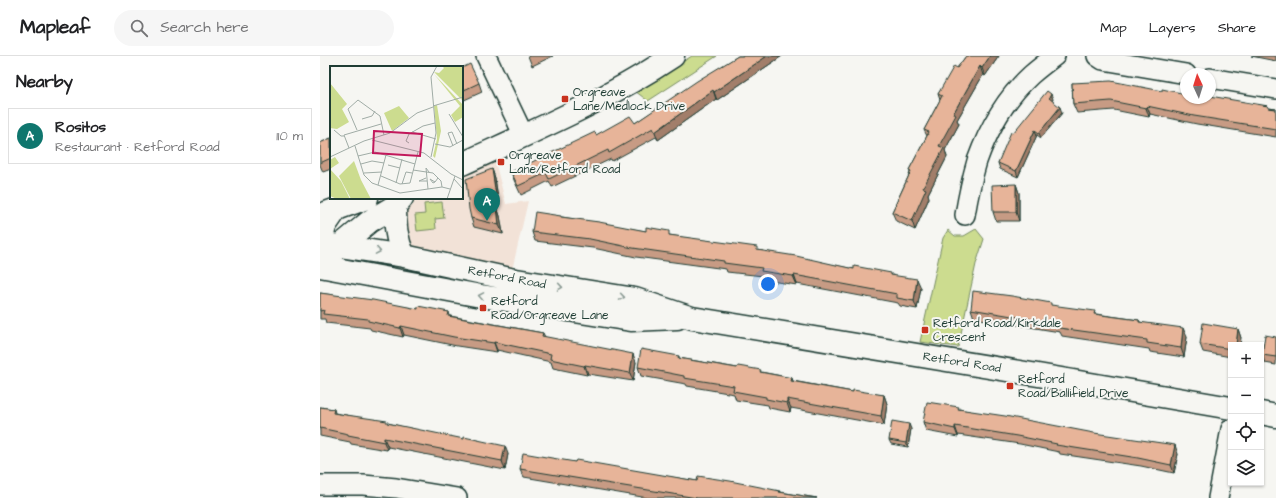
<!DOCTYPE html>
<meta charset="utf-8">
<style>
:root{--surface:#fff;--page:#f6f6f6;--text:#202124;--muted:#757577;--line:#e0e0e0;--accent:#0f766e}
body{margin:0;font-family:"Architects Daughter",sans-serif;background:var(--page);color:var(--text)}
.controls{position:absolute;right:12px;bottom:12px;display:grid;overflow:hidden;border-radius:0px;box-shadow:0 1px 3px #0004}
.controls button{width:36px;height:36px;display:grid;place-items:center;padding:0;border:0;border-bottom:1px solid var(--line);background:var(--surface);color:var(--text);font:20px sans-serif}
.compass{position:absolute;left:860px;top:12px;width:36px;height:36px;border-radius:50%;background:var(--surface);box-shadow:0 1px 3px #0004;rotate:356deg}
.you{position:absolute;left:448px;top:228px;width:14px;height:14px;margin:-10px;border:3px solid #fff;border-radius:50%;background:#1a73e8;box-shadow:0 0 0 6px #1a73e833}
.badge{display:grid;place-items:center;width:26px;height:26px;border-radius:50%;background:var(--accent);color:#fff;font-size:13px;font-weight:700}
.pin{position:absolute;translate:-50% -33px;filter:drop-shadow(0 1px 2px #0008)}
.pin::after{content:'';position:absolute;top:21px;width:14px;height:12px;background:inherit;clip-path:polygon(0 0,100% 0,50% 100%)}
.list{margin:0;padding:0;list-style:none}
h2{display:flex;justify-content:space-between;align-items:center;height:52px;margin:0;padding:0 16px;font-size:17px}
h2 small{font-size:13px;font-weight:400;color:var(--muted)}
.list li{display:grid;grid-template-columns:26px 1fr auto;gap:12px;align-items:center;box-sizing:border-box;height:56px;margin:0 8px 8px;padding:0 8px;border:1px solid var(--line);border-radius:0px}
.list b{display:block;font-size:15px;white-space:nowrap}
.list p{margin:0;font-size:13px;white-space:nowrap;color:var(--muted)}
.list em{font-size:13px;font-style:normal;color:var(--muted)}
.icon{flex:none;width:22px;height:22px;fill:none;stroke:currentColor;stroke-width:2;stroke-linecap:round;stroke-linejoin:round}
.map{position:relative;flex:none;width:956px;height:442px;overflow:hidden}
header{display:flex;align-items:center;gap:24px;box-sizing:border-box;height:56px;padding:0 20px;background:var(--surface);border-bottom:1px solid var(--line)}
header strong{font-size:19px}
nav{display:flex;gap:22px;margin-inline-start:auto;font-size:14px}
.search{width:280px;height:36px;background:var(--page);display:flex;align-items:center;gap:10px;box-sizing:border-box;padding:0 14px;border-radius:22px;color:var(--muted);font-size:15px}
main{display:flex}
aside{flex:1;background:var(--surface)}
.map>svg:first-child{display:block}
.built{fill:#f2e2d7}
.green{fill:#ccdc8f;stroke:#768c62}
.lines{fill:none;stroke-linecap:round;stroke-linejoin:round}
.street-casing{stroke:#1f3d34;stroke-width:22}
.secondary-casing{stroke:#1f3d34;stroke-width:25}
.street{stroke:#f6f6f2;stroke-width:19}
.secondary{stroke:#f6f6f2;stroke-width:22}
.wall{fill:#c79b84;stroke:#1f3d34}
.shaded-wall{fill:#a27e6b;stroke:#1f3d34}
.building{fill:#e7b499;stroke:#1f3d34}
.oneway{stroke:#8a9a93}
.poi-dot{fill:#c8321e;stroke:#f6f6f2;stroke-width:1.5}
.labels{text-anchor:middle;stroke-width:4;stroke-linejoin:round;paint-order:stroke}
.poi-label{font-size:12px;fill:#1f3d34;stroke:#f6f6f2;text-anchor:start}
.street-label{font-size:12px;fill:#1f3d34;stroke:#f6f6f2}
.inset-road{fill:none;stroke:#a0aca6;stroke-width:1}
.view{fill:#c2185b;fill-opacity:0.15;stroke:#c2185b;stroke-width:2}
.inset-edge{fill:none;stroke:#1f3d34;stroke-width:2}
</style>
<header>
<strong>Mapleaf</strong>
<div class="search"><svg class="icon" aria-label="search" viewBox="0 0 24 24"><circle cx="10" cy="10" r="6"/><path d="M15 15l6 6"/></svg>Search here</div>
<nav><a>Map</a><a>Layers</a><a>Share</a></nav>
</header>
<main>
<aside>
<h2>Nearby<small></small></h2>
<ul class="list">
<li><span class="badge">A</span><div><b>Rositos</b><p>Restaurant · Retford Road</p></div><em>110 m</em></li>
</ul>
</aside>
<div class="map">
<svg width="956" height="442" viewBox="0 0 956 442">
<rect width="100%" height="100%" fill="#f6f6f2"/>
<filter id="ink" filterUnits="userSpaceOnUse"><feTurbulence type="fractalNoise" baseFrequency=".025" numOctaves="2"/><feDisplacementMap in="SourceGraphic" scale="8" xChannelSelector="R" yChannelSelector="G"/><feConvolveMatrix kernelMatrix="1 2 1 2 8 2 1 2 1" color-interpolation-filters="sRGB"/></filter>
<g filter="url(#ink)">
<path class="built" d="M172,94L186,148L208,145L190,223L84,200L82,142H142V108Z"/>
<path class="green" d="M372,0H397L328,45L315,35Z
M122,146L124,162L115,163L116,173L97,175L95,159L105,158L104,148Z
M656,173L664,183L656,208L638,291L600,286L623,182L628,174L635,180H644Z"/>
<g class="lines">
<g class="street-casing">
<path id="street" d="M166,0L204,80
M777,0L783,4L866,18
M890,22L956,33
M645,159C648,141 652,122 657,105C668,74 686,42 711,19C718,13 727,6 735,0
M0,429H43L76,432L137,442
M898,442L911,373"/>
</g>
<g class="secondary-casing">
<path id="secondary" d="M142,108C214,75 287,44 353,0
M75,150C75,168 76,183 84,200
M3,158L47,142
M0,187L84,200L190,223L315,243L372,262L718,319L911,352
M14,195L50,165L75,150L82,142
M0,201L1,187L5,170L16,154
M0,210L161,240L311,264L357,262
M941,357L956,360"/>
</g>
<use href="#street" class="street"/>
<use href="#secondary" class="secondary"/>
</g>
<path class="wall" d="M208,0H233L212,10Z
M418,0H462L397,44L396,43L338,84L336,81L292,105L291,103L232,131L229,125L201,139L194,124L191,116L276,79L315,67Z
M646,0H679L665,20L663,19L637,64L639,68L625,94L627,101L608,138L609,142L595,174L576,165L572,156L590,117L589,114L607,80L604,74L620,44L618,38Z
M931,0H956V5Z
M142,12L159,27L162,36L142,45Z
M752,27L866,42L948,50L949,52L956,53V81L877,68L830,58L829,61L794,54L757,57L753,48Z
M733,43L732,45L742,57L721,82L717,79L698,121L680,113L678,107L693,77Z
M11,82V113L3,116L0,109V87Z
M172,113L175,122L179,149L176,151H177L180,160L183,178L154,171L151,162Z
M696,128L699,137V165H676L673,156Z
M242,161L438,194L534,213L572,219L601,232L597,253L580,250L578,247L477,228V229L444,224L443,220L407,216L406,213L316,201L273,192L215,185L212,176Z
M0,237L98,253L129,256L130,260L223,277L225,281L316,306L313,325L268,318L267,319L233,312L231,306L177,294V296L137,290L84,279L83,281L51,274L50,272L6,267L5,263H0Z
M732,250L776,258L819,264L820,266L867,281L864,301L830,296L829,293L742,280L740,276L654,262L651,253Z
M918,273L921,282L911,289V301L883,296L880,288Z
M956,281V309L945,307L942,299Z
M359,300V302L441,316L472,322L473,325L533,336L564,339L567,348L564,369L471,352L470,356L449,352L448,349L416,344L414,338L367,330L366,328L321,320L318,311Z
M0,351L14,353L15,357L68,367L188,398L185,414L68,391L67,394L31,388L30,386L0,380Z
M639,353L858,398L854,417L821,410L740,398L739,396L700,388L638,379V381L606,375L603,366Z
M591,373L588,391L571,388L569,384Z
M255,406L377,425L460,436L497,442H328L204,421L200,413Z"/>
<path class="shaded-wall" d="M447,0H462L397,44L394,36Z
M670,0H679L665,20L662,12Z
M660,10L663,19L637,64L639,68L625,94L627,101L608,138L609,142L595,174L592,165L603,132L619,90L633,58Z
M393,34L396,43L338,84L335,76Z
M731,38L733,43L731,48L729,42Z
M827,50L830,58L829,61L826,52Z
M740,51L742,57L721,82L719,77Z
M715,74L717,79L698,121L696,115Z
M172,113L175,122L179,149L176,140Z
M696,128L699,137V165L696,156Z
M177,151L180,160L183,178L179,169Z
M474,219L477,228V229L473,220Z
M597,223L601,232L597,253L594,245Z
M81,270L84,279L83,281L80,272Z
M863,272L867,281L864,301L861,292Z
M918,273L921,282L920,289H916Z
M174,286L177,294V296L174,287Z
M313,298L316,306L313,325L310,317Z
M265,309L268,318L267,319L264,310Z
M564,339L567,348L564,369L561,360Z
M467,343L471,352L470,356L467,347Z
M589,368L591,373L588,391L586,387Z
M635,370L638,379V381L635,373Z
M64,382L68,391L67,394L64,386Z
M855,389L858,398L854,417L851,409Z
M185,390L188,398L185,414L182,405Z"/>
<path class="building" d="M418,0H447L394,36L393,34L335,76L333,72L289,97L288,94L229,123L226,117L198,130L191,116L275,76L276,79L310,60L315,67L377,25Z
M646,0H670L662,12L660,10L633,58L636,59L619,90L624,92L603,132L606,133L592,165L572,156L591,115L589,114L609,76L604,74L622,40L618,38L634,10L637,12Z
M150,8L159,27L142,35V12Z
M791,25L842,35V33L866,38V42H890V40L948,50V52L956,53V73L874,60L827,50L826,52L791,45L753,48L752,27Z
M727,35L731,38L729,42L740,51L719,77L715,74L696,115L678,107L691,76L693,77Z
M11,82V102L0,107V87Z
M172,113L176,140L159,148L177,151L179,169L151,162L149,153L146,123Z
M696,128V156H673L672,129Z
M215,156L241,160V161L279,166L326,175V171L349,175V179L437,191V194L476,200L534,213V210L571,217V219L597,223L594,245L577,242V238L474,219L473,220L441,215L442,212L404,207V205L313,192L270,183L212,176Z
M653,235L692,240L731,247V249L775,255L774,258L819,264V266L863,272L861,292L827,287V284L739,272V268L651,253Z
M0,237L53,244L98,253V250L129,256L128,260L223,277L222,280L313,298L310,317L265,309L264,310L230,303L231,298L174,286V287L134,281L81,270L80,272L48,265V263L3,258L4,254L0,255Z
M883,267L918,273L916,289H911V293L880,288Z
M945,279L956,281V301L942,299Z
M321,293L359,300L358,302L417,312L418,310L441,314L440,316L472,322L471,325L533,336V334L564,339L561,360L467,343V347L446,343V341L413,335L414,330L364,322V320L318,311Z
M607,346L639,351L638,353L685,360L774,377L855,389L851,409L818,402L736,389L737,388L697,380L635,370V373L603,366Z
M0,351L14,353L13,357L67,365V367L144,383V381L185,390L182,405L64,382V386L28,379V378L0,372Z
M572,365L589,368L586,387L569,384Z
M203,397L255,406L256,404L377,425L378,420L410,425L460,435L459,436L497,442H377L200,413Z"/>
<defs><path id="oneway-chevron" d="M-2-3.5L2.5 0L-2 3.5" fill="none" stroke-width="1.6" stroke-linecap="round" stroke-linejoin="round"/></defs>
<g class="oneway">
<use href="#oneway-chevron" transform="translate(58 195) rotate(10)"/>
<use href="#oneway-chevron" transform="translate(240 231) rotate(9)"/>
<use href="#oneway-chevron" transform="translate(161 240) rotate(-170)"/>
<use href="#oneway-chevron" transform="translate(302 241) rotate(9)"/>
</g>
</g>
<g class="poi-dot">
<rect x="241" y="39" width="8" height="8" rx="2"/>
<rect x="177" y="102" width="8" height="8" rx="2"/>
<rect x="159" y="248" width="8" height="8" rx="2"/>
<rect x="601" y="270" width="8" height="8" rx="2"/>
<rect x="686" y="326" width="8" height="8" rx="2"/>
</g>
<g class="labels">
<g class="poi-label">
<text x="253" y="40">Orgreave<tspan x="253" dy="14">Lane/Medlock Drive</tspan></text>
<text x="189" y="103">Orgreave<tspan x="189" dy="14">Lane/Retford Road</tspan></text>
<text x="171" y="249">Retford<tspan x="171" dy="14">Road/Orgreave Lane</tspan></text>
<text x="613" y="271">Retford Road/Kirkdale<tspan x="613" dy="14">Crescent</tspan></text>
<text x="698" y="327">Retford<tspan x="698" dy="14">Road/Ballifield Drive</tspan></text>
</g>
<g class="street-label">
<text transform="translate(187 221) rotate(11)" y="4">Retford Road</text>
<text transform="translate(642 306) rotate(9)" y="4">Retford Road</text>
</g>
</g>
<g transform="translate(10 10)">
<rect width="133" height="133" fill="#f6f6f2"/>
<path d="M112,0H133V35L104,6L109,7L114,2ZM104,8L133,39V51L125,56L121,49L130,40ZM0,17L17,38L12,43L19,56L7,63L0,62ZM107,39L111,65L105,92L103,90L107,73L104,40ZM69,40L79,52L62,65L54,47ZM5,91L9,97L0,103L11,115L20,133H7L0,130V94ZM24,95L31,114L41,133H21L9,110Z" fill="#ccdc8f"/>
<path class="inset-road" d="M103,40L133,31M119,48L133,71M32,53L42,50L45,45M4,64L11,70H14M27,64L18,43L28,34L50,50L54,69M82,66L106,73M42,74L94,87L121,108L133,114M79,77L76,75L79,68L93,60L105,57M105,78L120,81L133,74M25,80L34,109L42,117L70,127L112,121L120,123M123,80L118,67L122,66L127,78M19,82L14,69L51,58M28,90L45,86L85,98M0,91L34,75L60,67L87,47L103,41M101,91L106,67L101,11L107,0M31,98L42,95L54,97M58,99L70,102M83,104L103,107L111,115L112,121M34,107L52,106M51,110L70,118L80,117M96,112L89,115H97M124,113L133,123M105,116L100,113L103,117L105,116L108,112M66,117L72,93M80,117L88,86M72,118L76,106L82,107M48,119L56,89M98,123L96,102L99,106M117,133L125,110"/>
<path class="view" d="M44,65L92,68L90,90L43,87Z"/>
<rect width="133" height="133" class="inset-edge"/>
</g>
</svg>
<div class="controls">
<button>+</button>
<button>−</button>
<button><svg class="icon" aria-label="locate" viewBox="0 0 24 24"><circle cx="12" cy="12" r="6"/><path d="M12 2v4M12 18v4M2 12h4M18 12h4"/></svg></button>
<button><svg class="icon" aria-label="layers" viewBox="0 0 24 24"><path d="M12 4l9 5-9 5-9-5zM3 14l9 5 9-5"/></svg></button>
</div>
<svg class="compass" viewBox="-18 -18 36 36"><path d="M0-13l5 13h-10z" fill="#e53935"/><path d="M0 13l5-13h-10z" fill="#757577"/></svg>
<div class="you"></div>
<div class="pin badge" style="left:167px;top:165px">A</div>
</div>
</main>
